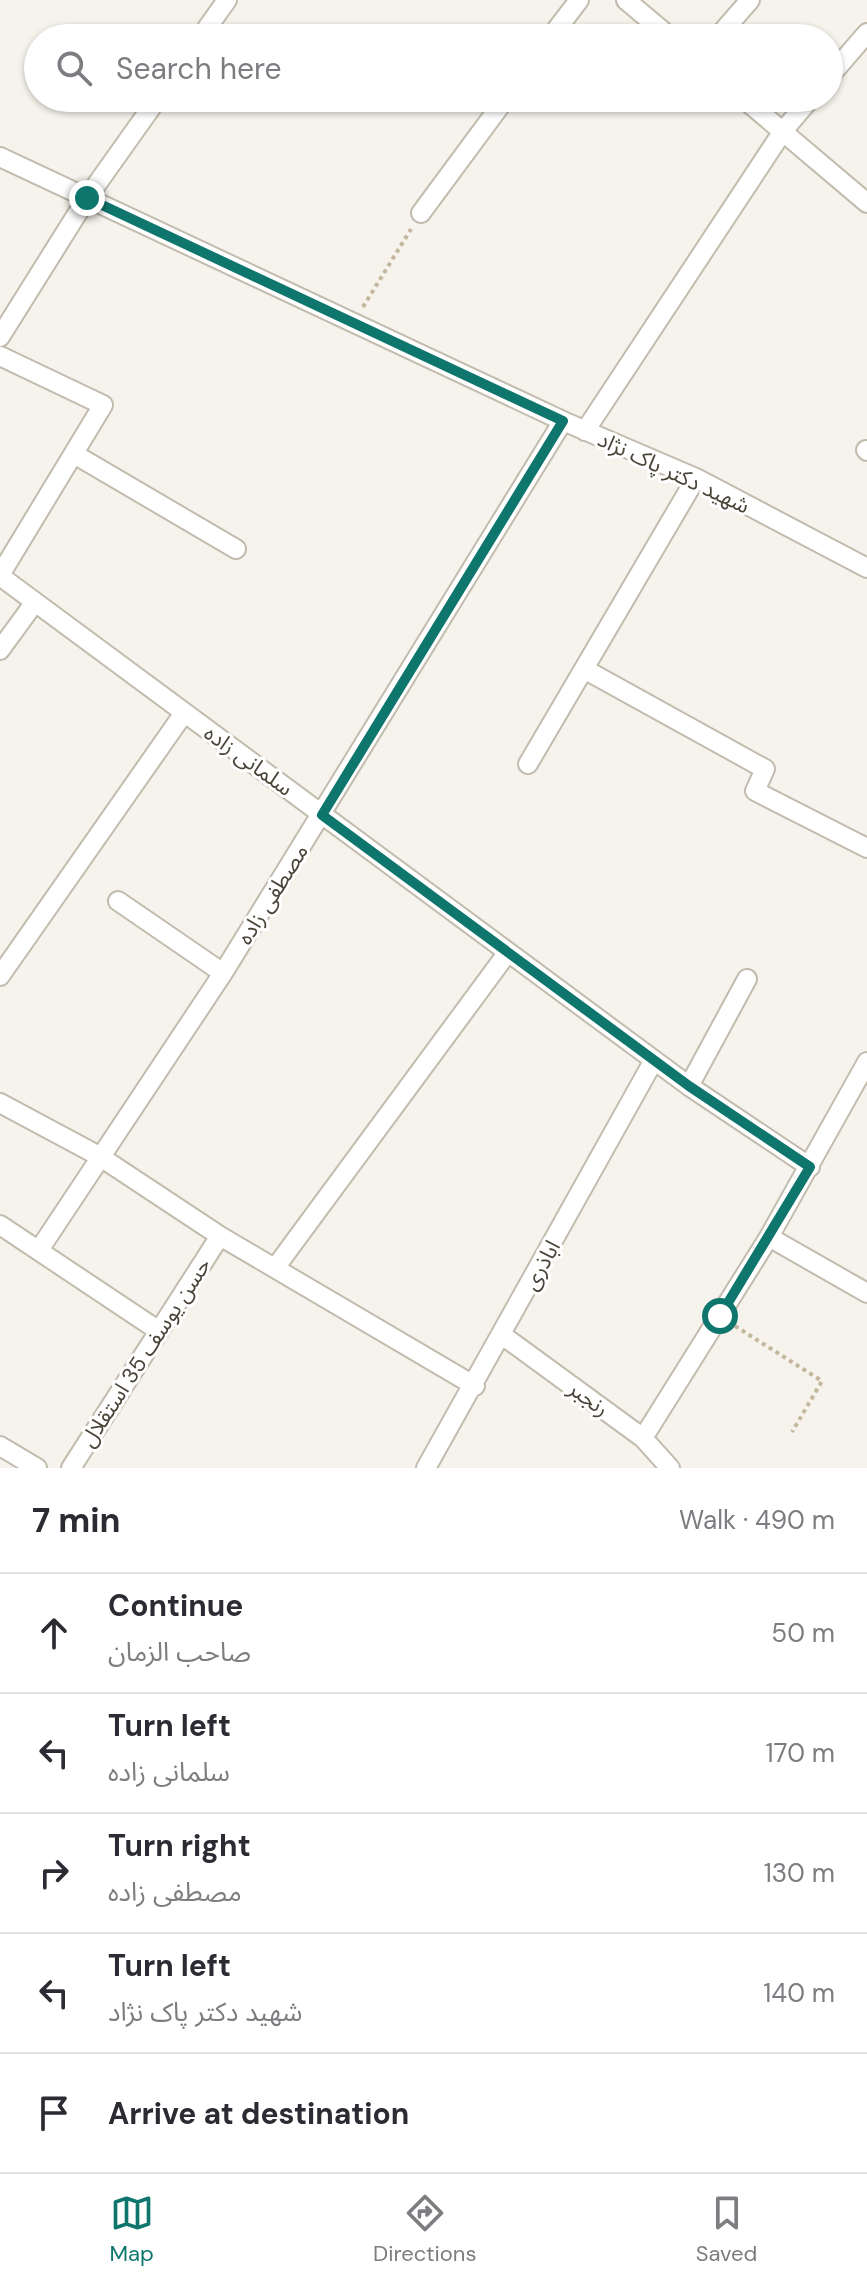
<!DOCTYPE html>
<meta charset="utf-8">
<style>
:root{--surface:#fff;--page:#f2f2f3;--text:#2b2b33;--muted:#7c7c81;--line:#e1e1e2;--accent:#0f766e}
body{margin:0;font-family:"DM Sans","Noto Sans Arabic",sans-serif;background:var(--page);color:var(--text)}
.stop{position:absolute;width:24px;height:24px;margin:-18px;border:6px solid #0f766e;border-radius:50%;background:#fff}
.stop.end{background:#0f766e;border-color:#fff;box-shadow:0 2px 8px #0008}
.list{margin:0;padding:0;list-style:none}
h2{display:flex;justify-content:space-between;align-items:center;height:104px;margin:0;padding:0 32px;font-size:34px}
h2 small{font-size:26px;font-weight:400;color:var(--muted)}
.list li{display:grid;grid-template-columns:52px 1fr auto;gap:24px;align-items:center;box-sizing:border-box;height:120px;padding:0 32px;border-top:2px solid var(--line)}
.list b{display:block;font-size:30px;white-space:nowrap}
.list p{margin:0;font-size:26px;white-space:nowrap;color:var(--muted)}
.list em{font-size:26px;font-style:normal;color:var(--muted)}
.icon{flex:none;width:44px;height:44px;fill:none;stroke:currentColor;stroke-width:2;stroke-linecap:round;stroke-linejoin:round}
.map{position:relative;flex:none;width:867px;height:1468px;overflow:hidden}
.search{position:absolute;background:var(--surface);box-shadow:0 2px 6px #0004;left:24px;right:24px;top:24px;height:88px;display:flex;align-items:center;gap:20px;box-sizing:border-box;padding:0 28px;border-radius:44px;color:var(--muted);font-size:30px}
.sheet{height:704px;background:var(--surface)}
nav{display:flex;justify-content:space-around;align-items:center;box-sizing:border-box;height:112px;border-top:2px solid var(--line);background:var(--surface);font-size:22px;color:var(--muted)}
nav a{display:grid;justify-items:center;gap:4px}
nav .on{color:var(--accent)}
.map>svg:first-child{display:block}
.lines{fill:none;stroke-linecap:round;stroke-linejoin:round}
.minor-casing{stroke:#c2bbae;stroke-width:22}
.path{stroke:#c4b79f;stroke-width:4;stroke-dasharray:4 4;stroke-linecap:butt}
.minor{stroke:#fff;stroke-width:18}
.route{stroke:#0f766e;stroke-width:10}
.labels{text-anchor:middle;stroke-width:6;stroke-linejoin:round;paint-order:stroke}
.street-label{font-size:22px;fill:#4b4439;stroke:#fff}
</style>
<div class="map">
<svg width="867" height="1468" viewBox="0 0 867 1468">
<rect width="100%" height="100%" fill="#f6f3ec"/>
<g class="lines">
<g class="minor-casing">
<path id="minor" d="M626,0L671,38
M200,38L227,0
M550,38L579,0
M717,38L750,0
M829,77L867,33
M743,98L867,203
M0,157L563,421L696,478L867,568
M421,213L506,98
M0,337L87,198L158,98
M0,356L103,405L0,575
M585,431L783,131L811,98
M866,450L867,451
M74,454L236,549
M0,576L689,1086L810,1167
M0,650L35,602
M584,669L765,769L755,791L867,848
M528,764L696,478
M118,901L223,973
M0,976L184,713
M689,1086L747,979
M0,1103L99,1156L220,1236L475,1386
M0,1225L159,1331
M769,1237L867,1293
M39,1250L223,973L563,421
M275,1268L508,952
M502,1335L643,1438L670,1468
M643,1438L769,1237L867,1062
M0,1446L37,1468
M71,1468L220,1236
M426,1468L654,1060"/>
</g>
<path class="path" d="M363,307L411,229
M735,1326L822,1381L792,1432"/>
<use href="#minor" class="minor"/>
</g>
<g class="lines">
<path class="route" d="M87,198L563,421L322,815L689,1086L810,1167L720,1316"/>
</g>
<g class="labels">
<g class="street-label">
<text transform="translate(674 472) rotate(25)" y="8">شهید دکتر پاک نژاد</text>
<text transform="translate(249 760) rotate(36)" y="8">سلمانی زاده</text>
<text transform="translate(272 894) rotate(-58)" y="8">مصطفی زاده</text>
<text transform="translate(541 1265) rotate(-61)" y="8">اباذری</text>
<text transform="translate(145 1352) rotate(-57)" y="8">حسن یوسف 35 استقلال</text>
<text transform="translate(589 1398) rotate(36)" y="8">رنجبر</text>
</g>
</g>
</svg>
<div class="stop" style="left:720px;top:1316px"></div>
<div class="stop end" style="left:87px;top:198px"></div>
<div class="search"><svg class="icon" aria-label="search" viewBox="0 0 24 24"><circle cx="10" cy="10" r="6"/><path d="M15 15l6 6"/></svg>Search here</div>
</div>
<section class="sheet">
<h2>7 min<small>Walk · 490 m</small></h2>
<ul class="list">
<li><svg class="icon" aria-label="ahead" viewBox="0 0 24 24"><path d="M12 20V5M6 11l6-6 6 6"/></svg><div><b>Continue</b><p>صاحب الزمان</p></div><em>50 m</em></li>
<li><svg class="icon" aria-label="left" viewBox="0 0 24 24"><path d="M17 20v-9H6M10 6l-5 5 5 5"/></svg><div><b>Turn left</b><p>سلمانی زاده</p></div><em>170 m</em></li>
<li><svg class="icon" aria-label="right" viewBox="0 0 24 24"><path d="M7 20v-9h11M14 6l5 5-5 5"/></svg><div><b>Turn right</b><p>مصطفی زاده</p></div><em>130 m</em></li>
<li><svg class="icon" aria-label="left" viewBox="0 0 24 24"><path d="M17 20v-9H6M10 6l-5 5 5 5"/></svg><div><b>Turn left</b><p>شهید دکتر پاک نژاد</p></div><em>140 m</em></li>
<li><svg class="icon" aria-label="arrive" viewBox="0 0 24 24"><path d="M6 21V4h12l-3 4 3 4H6"/></svg><div><b>Arrive at destination</b></div></li>
</ul>
</section>
<nav>
<a class="on"><svg class="icon" aria-label="map" viewBox="0 0 24 24"><path d="M3 6l6-2 6 2 6-2v14l-6 2-6-2-6 2zM9 4v14M15 6v14"/></svg>Map</a>
<a><svg class="icon" aria-label="directions" viewBox="0 0 24 24"><path d="M12 3l9 9-9 9-9-9zM9 14v-3h6M13 9l2 2-2 2"/></svg>Directions</a>
<a><svg class="icon" aria-label="saved" viewBox="0 0 24 24"><path d="M7 4h10v16l-5-4-5 4z"/></svg>Saved</a>
</nav>
